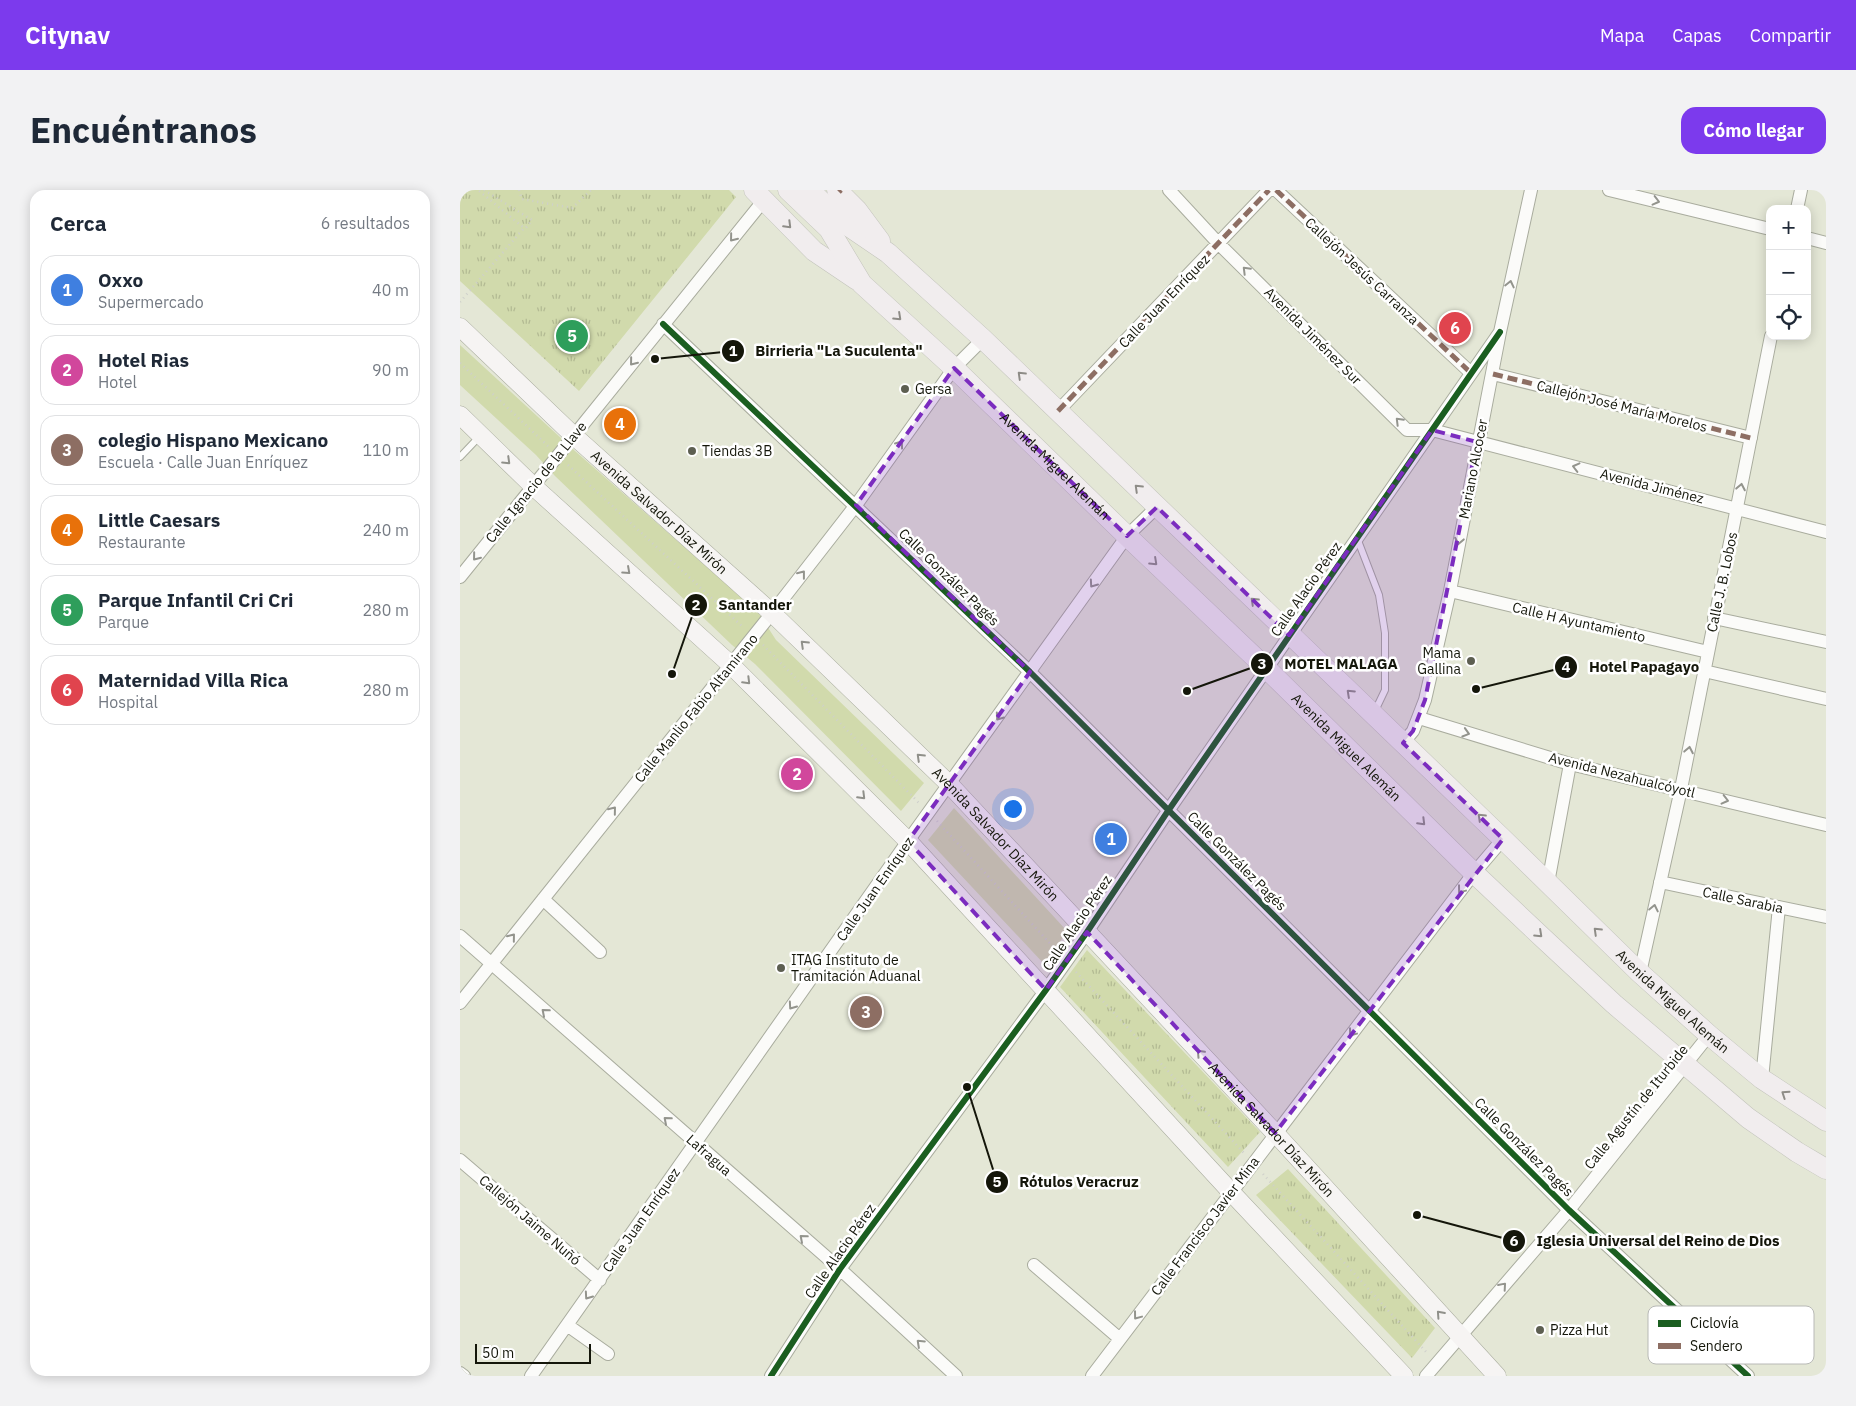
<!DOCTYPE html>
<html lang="es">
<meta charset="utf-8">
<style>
:root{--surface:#fff;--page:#f2f2f3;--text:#1f2937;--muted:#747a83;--line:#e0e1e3;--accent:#7c3aed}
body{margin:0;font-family:"IBM Plex Sans",sans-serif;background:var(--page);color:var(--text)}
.controls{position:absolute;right:15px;top:15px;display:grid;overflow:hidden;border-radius:10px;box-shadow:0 2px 12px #0003}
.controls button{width:45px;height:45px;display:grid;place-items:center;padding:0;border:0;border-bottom:1px solid var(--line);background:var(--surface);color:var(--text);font:25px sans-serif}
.scale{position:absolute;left:15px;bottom:12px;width:116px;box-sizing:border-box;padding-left:5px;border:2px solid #14160a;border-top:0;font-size:14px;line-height:18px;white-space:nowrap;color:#14160a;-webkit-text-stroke:4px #fff;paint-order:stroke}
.you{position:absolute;left:552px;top:618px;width:18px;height:18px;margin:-12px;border:4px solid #fff;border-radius:50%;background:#1a73e8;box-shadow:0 0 0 8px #1a73e833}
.badge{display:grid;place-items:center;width:32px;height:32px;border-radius:50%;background:var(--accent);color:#fff;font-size:16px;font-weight:700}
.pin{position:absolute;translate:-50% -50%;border:2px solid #fff;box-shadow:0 1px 5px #0006}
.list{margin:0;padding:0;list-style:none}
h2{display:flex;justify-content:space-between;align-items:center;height:65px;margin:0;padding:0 20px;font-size:21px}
h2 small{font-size:16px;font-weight:400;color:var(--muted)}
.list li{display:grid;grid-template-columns:32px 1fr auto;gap:15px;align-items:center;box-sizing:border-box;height:70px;margin:0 10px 10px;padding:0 10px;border:1px solid var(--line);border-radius:15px}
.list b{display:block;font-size:19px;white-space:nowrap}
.list p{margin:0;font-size:16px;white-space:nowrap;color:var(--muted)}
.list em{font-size:16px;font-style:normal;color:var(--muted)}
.icon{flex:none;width:28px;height:28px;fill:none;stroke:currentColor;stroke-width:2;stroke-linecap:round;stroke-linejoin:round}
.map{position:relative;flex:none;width:1366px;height:1186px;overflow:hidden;border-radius:15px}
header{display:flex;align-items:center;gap:30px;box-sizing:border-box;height:70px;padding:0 25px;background:var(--accent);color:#fff}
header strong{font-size:24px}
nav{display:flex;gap:28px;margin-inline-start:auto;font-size:18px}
.intro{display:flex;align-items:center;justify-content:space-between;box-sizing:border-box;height:120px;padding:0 30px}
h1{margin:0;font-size:35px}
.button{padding:12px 22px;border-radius:15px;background:var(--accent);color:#fff;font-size:18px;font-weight:700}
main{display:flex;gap:30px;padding:0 30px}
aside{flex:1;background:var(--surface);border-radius:15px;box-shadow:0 2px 12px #0003}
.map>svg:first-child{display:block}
.grass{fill:#d1daac}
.park{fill:url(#park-tufts)}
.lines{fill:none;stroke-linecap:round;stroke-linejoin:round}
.lane-casing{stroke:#a9ac9e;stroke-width:8}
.street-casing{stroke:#a9ac9e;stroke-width:14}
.secondary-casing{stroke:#a9ac9e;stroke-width:19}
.primary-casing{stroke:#c2c3bb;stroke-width:21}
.path{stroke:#cfd0cb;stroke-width:2.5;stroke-dasharray:1 4;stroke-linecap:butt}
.lane{stroke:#fbfbf9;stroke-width:6}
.street{stroke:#fbfbf9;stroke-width:12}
.secondary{stroke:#f6f4f3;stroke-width:18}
.primary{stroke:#f1edee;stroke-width:20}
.quiet{stroke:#8d6e63;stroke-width:5;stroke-dasharray:10 5;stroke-linecap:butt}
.cycleway-casing{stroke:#fff;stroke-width:9}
.cycleway{stroke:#1b5e20;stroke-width:6}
.oneway{stroke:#93948d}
.oneway2{stroke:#8e8c87}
.oneway3{stroke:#90908a}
.marked{fill:#7b2cbf;fill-opacity:0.2;stroke:#7b2cbf;stroke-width:4;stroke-dasharray:10 6;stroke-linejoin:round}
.poi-dot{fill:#5d5f51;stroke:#fff;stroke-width:2}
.labels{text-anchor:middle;stroke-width:5;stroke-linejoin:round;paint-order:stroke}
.street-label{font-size:14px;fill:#14160a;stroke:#fff}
.poi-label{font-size:14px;fill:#14160a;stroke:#fff;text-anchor:start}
.key{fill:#fff;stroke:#b8b9b6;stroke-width:1}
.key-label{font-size:14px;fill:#14160a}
.leader{fill:none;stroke:#14160a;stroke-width:2}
.callout-dot{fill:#14160a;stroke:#fff;stroke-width:2}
.mark-label{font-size:15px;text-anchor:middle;font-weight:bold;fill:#fff}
.callout-label{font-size:15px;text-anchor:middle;font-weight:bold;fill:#14160a;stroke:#fff;stroke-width:5;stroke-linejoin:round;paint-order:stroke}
</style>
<header>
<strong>Citynav</strong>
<nav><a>Mapa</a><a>Capas</a><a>Compartir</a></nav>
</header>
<div class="intro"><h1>Encuéntranos</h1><a class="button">Cómo llegar</a></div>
<main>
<aside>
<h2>Cerca<small>6 resultados</small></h2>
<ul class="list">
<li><span class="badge" style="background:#3f7fe0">1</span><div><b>Oxxo</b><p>Supermercado</p></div><em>40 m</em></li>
<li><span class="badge" style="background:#d1479c">2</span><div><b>Hotel Rias</b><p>Hotel</p></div><em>90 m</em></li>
<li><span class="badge" style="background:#8d6e63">3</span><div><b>colegio Hispano Mexicano</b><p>Escuela · Calle Juan Enríquez</p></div><em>110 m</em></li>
<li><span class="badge" style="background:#e8710a">4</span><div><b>Little Caesars</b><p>Restaurante</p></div><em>240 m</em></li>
<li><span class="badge" style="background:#2e9e5b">5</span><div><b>Parque Infantil Cri Cri</b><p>Parque</p></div><em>280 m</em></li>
<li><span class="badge" style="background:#e0444e">6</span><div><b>Maternidad Villa Rica</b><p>Hospital</p></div><em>280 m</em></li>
</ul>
</aside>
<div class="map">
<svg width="1366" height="1186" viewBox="0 0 1366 1186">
<defs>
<pattern id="park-tufts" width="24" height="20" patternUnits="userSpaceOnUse" patternTransform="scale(1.25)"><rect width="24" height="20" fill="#d1daac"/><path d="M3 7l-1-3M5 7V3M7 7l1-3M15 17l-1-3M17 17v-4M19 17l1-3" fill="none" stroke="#b3ba93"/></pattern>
</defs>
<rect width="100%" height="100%" fill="#e4e7d6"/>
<path class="grass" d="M0,155L115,261L298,422L316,450L464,593L441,621L295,474L272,455L95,286L76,265L0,195Z
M494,618L607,741L585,775L468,650Z"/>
<path class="park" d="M0,0H269L276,7L119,201L0,91Z
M627,760L800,942L768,977L600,797Z
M828,979L975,1138L952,1168L796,1005Z"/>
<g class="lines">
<g class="lane-casing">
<path id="lane" d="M0,267L20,246
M897,348L919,405L925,443V500L915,521"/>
</g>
<g class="street-casing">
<path id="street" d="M709,0L759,54L947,240H972L1366,342
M816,0L1011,183
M1149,0L1310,39
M1337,19L1341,0
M1347,48L1366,53
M203,134L570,482L1109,1020L1288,1186
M1033,184L1291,248
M598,221L809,0
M0,387L304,10
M990,401L1248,462
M1254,428L1366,452
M1244,481L1366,509
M959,528L1110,574L1366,635
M943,553L953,541L965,510L990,401L1040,142L1071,0
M1200,692L1366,727
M1088,693L1110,574
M83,709L140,762
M0,746L380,1079L496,1186
M1180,783L1221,599L1311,146
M0,813L312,423L396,315L494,178L523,149
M1302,889L1319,717
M0,970L140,1090
M574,1075L660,1149
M107,1135L148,1164
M0,1183L4,1186
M71,1186L448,651L667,346L697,317
M311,1186L380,1079L586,800L627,742L708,621L1040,142
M632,1186L1014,683L1043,649
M966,1186L1109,1020L1249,845"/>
</g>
<g class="secondary-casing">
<g id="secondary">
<path id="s1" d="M0,137L113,245L312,423L490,595L815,943L1037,1186"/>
<path d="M0,225L73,296L270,474L448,651L771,1002L944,1186"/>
</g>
</g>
<g class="primary-casing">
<g id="primary">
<path d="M294,0L354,61L397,90"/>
<path id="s2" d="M328,0L369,39L402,94L494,178L667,346L807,479L1014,683L1084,749L1154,814L1288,928L1337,962L1366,979"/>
<path id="s3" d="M350,0L381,31L428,63L523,149L1043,649L1180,783L1249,845L1302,889L1366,931"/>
<path d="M377,0L397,20L420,51"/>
</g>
</g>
<path class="path" d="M24,0L72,30L65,39
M59,0L62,9L112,18L131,0
M0,112L64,38L18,0
M0,173L88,256
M108,275L284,438
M303,455L459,613
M477,631L597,761
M616,782L784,963
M803,984L968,1164"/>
<use href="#lane" class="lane"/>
<use href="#street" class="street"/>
<use href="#secondary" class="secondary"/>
<use href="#primary" class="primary"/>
<path class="quiet" d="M816,0L1011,183
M379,2L381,0
M1033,184L1291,248
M598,221L809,0"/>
<g class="cycleway-casing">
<path id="cycleway" d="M203,134L570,482L1109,1020L1288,1186
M311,1186L380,1079L586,800L627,742L708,621L1040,142"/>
</g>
<use href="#cycleway" class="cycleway"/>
</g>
<defs><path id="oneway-chevron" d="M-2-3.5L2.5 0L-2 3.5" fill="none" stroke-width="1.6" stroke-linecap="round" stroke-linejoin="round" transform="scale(1.25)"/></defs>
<g class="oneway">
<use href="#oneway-chevron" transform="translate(1196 11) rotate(14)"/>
<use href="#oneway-chevron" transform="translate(273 48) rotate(129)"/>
<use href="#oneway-chevron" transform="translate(786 80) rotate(-135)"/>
<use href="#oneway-chevron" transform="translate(1050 94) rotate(-77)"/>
<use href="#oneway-chevron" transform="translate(173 172) rotate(129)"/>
<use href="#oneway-chevron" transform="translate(939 231) rotate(-135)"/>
<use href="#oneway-chevron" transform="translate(440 254) rotate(-54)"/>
<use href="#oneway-chevron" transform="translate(1116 277) rotate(-166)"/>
<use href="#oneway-chevron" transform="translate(1281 297) rotate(-79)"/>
<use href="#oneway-chevron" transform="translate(999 351) rotate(101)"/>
<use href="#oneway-chevron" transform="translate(16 367) rotate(129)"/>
<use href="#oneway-chevron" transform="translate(342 384) rotate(-52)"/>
<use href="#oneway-chevron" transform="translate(633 394) rotate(125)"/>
<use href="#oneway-chevron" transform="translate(539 527) rotate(125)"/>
<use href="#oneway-chevron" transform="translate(1006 543) rotate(17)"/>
<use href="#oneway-chevron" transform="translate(1229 560) rotate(-79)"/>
<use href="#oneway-chevron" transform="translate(1265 610) rotate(14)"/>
<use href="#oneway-chevron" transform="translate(153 620) rotate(-51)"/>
<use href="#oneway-chevron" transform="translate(1001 700) rotate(127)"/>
<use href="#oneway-chevron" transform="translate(1194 718) rotate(-78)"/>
<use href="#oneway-chevron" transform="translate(52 747) rotate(-51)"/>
<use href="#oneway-chevron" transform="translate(332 816) rotate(125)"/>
<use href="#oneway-chevron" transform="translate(85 822) rotate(-139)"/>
<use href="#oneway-chevron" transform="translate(892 843) rotate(127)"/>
<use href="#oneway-chevron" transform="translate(207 930) rotate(-139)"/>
<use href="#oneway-chevron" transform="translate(343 1048) rotate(-139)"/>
<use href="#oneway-chevron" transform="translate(1043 1096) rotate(-49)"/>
<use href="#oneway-chevron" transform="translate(128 1106) rotate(125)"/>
<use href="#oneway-chevron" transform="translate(677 1126) rotate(127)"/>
<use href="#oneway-chevron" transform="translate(460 1153) rotate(-137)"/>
</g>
<g class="oneway2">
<use href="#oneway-chevron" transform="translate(328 35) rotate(45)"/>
<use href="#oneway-chevron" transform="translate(438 127) rotate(43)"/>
<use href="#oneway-chevron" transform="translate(561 185) rotate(-136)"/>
<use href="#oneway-chevron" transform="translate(678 298) rotate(-136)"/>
<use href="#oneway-chevron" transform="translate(694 372) rotate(43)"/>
<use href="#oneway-chevron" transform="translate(794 411) rotate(-136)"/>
<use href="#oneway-chevron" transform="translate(890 503) rotate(-137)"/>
<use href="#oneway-chevron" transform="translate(1021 627) rotate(-136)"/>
<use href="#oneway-chevron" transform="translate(962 632) rotate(45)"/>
<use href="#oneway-chevron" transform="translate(1137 741) rotate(-136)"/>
<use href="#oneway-chevron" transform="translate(1079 744) rotate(43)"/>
<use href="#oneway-chevron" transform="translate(1325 904) rotate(-146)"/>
</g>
<g class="oneway3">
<use href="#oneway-chevron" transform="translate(47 271) rotate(44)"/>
<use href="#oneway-chevron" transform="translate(167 381) rotate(42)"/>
<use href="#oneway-chevron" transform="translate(344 454) rotate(-136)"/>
<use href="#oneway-chevron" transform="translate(287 491) rotate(45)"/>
<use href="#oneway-chevron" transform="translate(460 567) rotate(-136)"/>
<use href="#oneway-chevron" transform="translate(402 606) rotate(45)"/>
<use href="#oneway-chevron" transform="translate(740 863) rotate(-133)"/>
<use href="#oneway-chevron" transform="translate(980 1124) rotate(-132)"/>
</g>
<path class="marked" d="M494,178L667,346L697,317L829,445L972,240L1017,252L965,510L953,541L943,553L1043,649L815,943L627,742L586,800L448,651L570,482L396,315Z"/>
<g class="poi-dot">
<circle cx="445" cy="199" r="5"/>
<circle cx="232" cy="261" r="5"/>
<circle cx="1011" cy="471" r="5"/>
<circle cx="321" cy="778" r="5"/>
<circle cx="1080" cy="1140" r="5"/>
</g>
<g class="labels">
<g class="street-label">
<text transform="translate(902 81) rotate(43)" y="5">Callejón Jesús Carranza</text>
<text transform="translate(704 111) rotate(-46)" y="5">Calle Juan Enríquez</text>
<text transform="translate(853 146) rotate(45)" y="5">Avenida Jiménez Sur</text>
<text transform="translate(1162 216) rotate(14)" y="5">Callejón José María Morelos</text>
<text dy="5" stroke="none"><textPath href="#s2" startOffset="386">Avenida Miguel Alemán</textPath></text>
<text transform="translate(1013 279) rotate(-79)" y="5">Mariano Alcocer</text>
<text transform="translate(76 292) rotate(-51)" y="5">Calle Ignacio de la Llave</text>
<text transform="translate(1192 296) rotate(14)" y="5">Avenida Jiménez</text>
<text dy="5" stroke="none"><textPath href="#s1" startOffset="272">Avenida Salvador Díaz Mirón</textPath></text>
<text transform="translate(489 387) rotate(44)" y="5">Calle González Pagés</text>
<text transform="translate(1262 392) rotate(-78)" y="5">Calle J. B. Lobos</text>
<text transform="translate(846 399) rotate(-55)" y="5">Calle Alacio Pérez</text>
<text transform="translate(1119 432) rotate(13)" y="5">Calle H Ayuntamiento</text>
<text transform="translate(236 518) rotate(-51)" y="5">Calle Manlio Fabio Altamirano</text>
<text dy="5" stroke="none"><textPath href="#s2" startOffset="791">Avenida Miguel Alemán</textPath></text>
<text transform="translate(1162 585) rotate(14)" y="5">Avenida Nezahualcóyotl</text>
<text dy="5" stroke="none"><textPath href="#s1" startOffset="738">Avenida Salvador Díaz Mirón</textPath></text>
<text transform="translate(777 671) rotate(45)" y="5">Calle González Pagés</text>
<text transform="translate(415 699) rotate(-55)" y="5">Calle Juan Enríquez</text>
<text transform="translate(1283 710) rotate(12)" y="5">Calle Sarabia</text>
<text transform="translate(617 733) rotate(-56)" y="5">Calle Alacio Pérez</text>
<text dy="5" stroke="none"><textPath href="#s3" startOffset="1185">Avenida Miguel Alemán</textPath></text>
<text transform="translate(1176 917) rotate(-51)" y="5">Calle Agustín de Iturbide</text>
<text dy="5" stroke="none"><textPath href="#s1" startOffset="1142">Avenida Salvador Díaz Mirón</textPath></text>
<text transform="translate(1064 957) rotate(45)" y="5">Calle González Pagés</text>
<text transform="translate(249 965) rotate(41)" y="5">Lafragua</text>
<text transform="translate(70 1030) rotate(41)" y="5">Callejón Jaime Nuñó</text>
<text transform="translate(181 1030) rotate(-55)" y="5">Calle Juan Enríquez</text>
<text transform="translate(745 1036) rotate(-53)" y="5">Calle Francisco Javier Mina</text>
<text transform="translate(380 1061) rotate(-55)" y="5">Calle Alacio Pérez</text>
</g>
<g class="poi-label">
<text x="455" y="204">Gersa</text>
<text x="242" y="266">Tiendas 3B</text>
<text x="1001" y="468" text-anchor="end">Mama<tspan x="1001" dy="16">Gallina</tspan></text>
<text x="331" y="775">ITAG Instituto de<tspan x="331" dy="16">Tramitación Aduanal</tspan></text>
<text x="1090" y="1145">Pizza Hut</text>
</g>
</g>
<rect x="1188" y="1116" width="166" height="58" rx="8" class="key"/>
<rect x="1198" y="1130" width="23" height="7" fill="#1b5e20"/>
<rect x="1198" y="1153" width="23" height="6" fill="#8d6e63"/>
<g class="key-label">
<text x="1230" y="1138">Ciclovía</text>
<text x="1230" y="1161">Sendero</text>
</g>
<path class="leader" d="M195 169L273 161M212 484L236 415M727 501L802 474M1016 499L1106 477M507 897L537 992M957 1025L1054 1051"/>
<g class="callout-dot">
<circle cx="195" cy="169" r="5"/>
<circle cx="212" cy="484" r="5"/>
<circle cx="727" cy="501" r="5"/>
<circle cx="1016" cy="499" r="5"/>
<circle cx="507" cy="897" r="5"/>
<circle cx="957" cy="1025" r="5"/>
<circle cx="273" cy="161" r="12"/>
<circle cx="236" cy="415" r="12"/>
<circle cx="802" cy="474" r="12"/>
<circle cx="1106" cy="477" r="12"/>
<circle cx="537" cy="992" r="12"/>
<circle cx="1054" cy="1051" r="12"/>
</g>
<g class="mark-label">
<text x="273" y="166">1</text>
<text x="236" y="420">2</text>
<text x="802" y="479">3</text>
<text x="1106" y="482">4</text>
<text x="537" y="997">5</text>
<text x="1054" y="1056">6</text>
</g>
<g class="callout-label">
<text x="379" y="166">Birrieria "La Suculenta"</text>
<text x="295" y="420">Santander</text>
<text x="881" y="479">MOTEL MALAGA</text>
<text x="1184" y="482">Hotel Papagayo</text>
<text x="619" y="997">Rótulos Veracruz</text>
<text x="1198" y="1056">Iglesia Universal del Reino de Dios</text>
</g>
</svg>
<div class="controls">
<button>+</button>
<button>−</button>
<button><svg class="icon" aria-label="locate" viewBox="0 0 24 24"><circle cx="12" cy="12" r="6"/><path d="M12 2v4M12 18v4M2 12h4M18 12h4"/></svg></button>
</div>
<div class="scale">50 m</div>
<div class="you"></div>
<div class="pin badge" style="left:651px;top:649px;background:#3f7fe0">1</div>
<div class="pin badge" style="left:337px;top:584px;background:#d1479c">2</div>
<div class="pin badge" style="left:406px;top:822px;background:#8d6e63">3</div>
<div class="pin badge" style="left:160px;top:234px;background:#e8710a">4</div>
<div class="pin badge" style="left:112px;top:146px;background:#2e9e5b">5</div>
<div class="pin badge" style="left:995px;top:138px;background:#e0444e">6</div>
</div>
</main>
